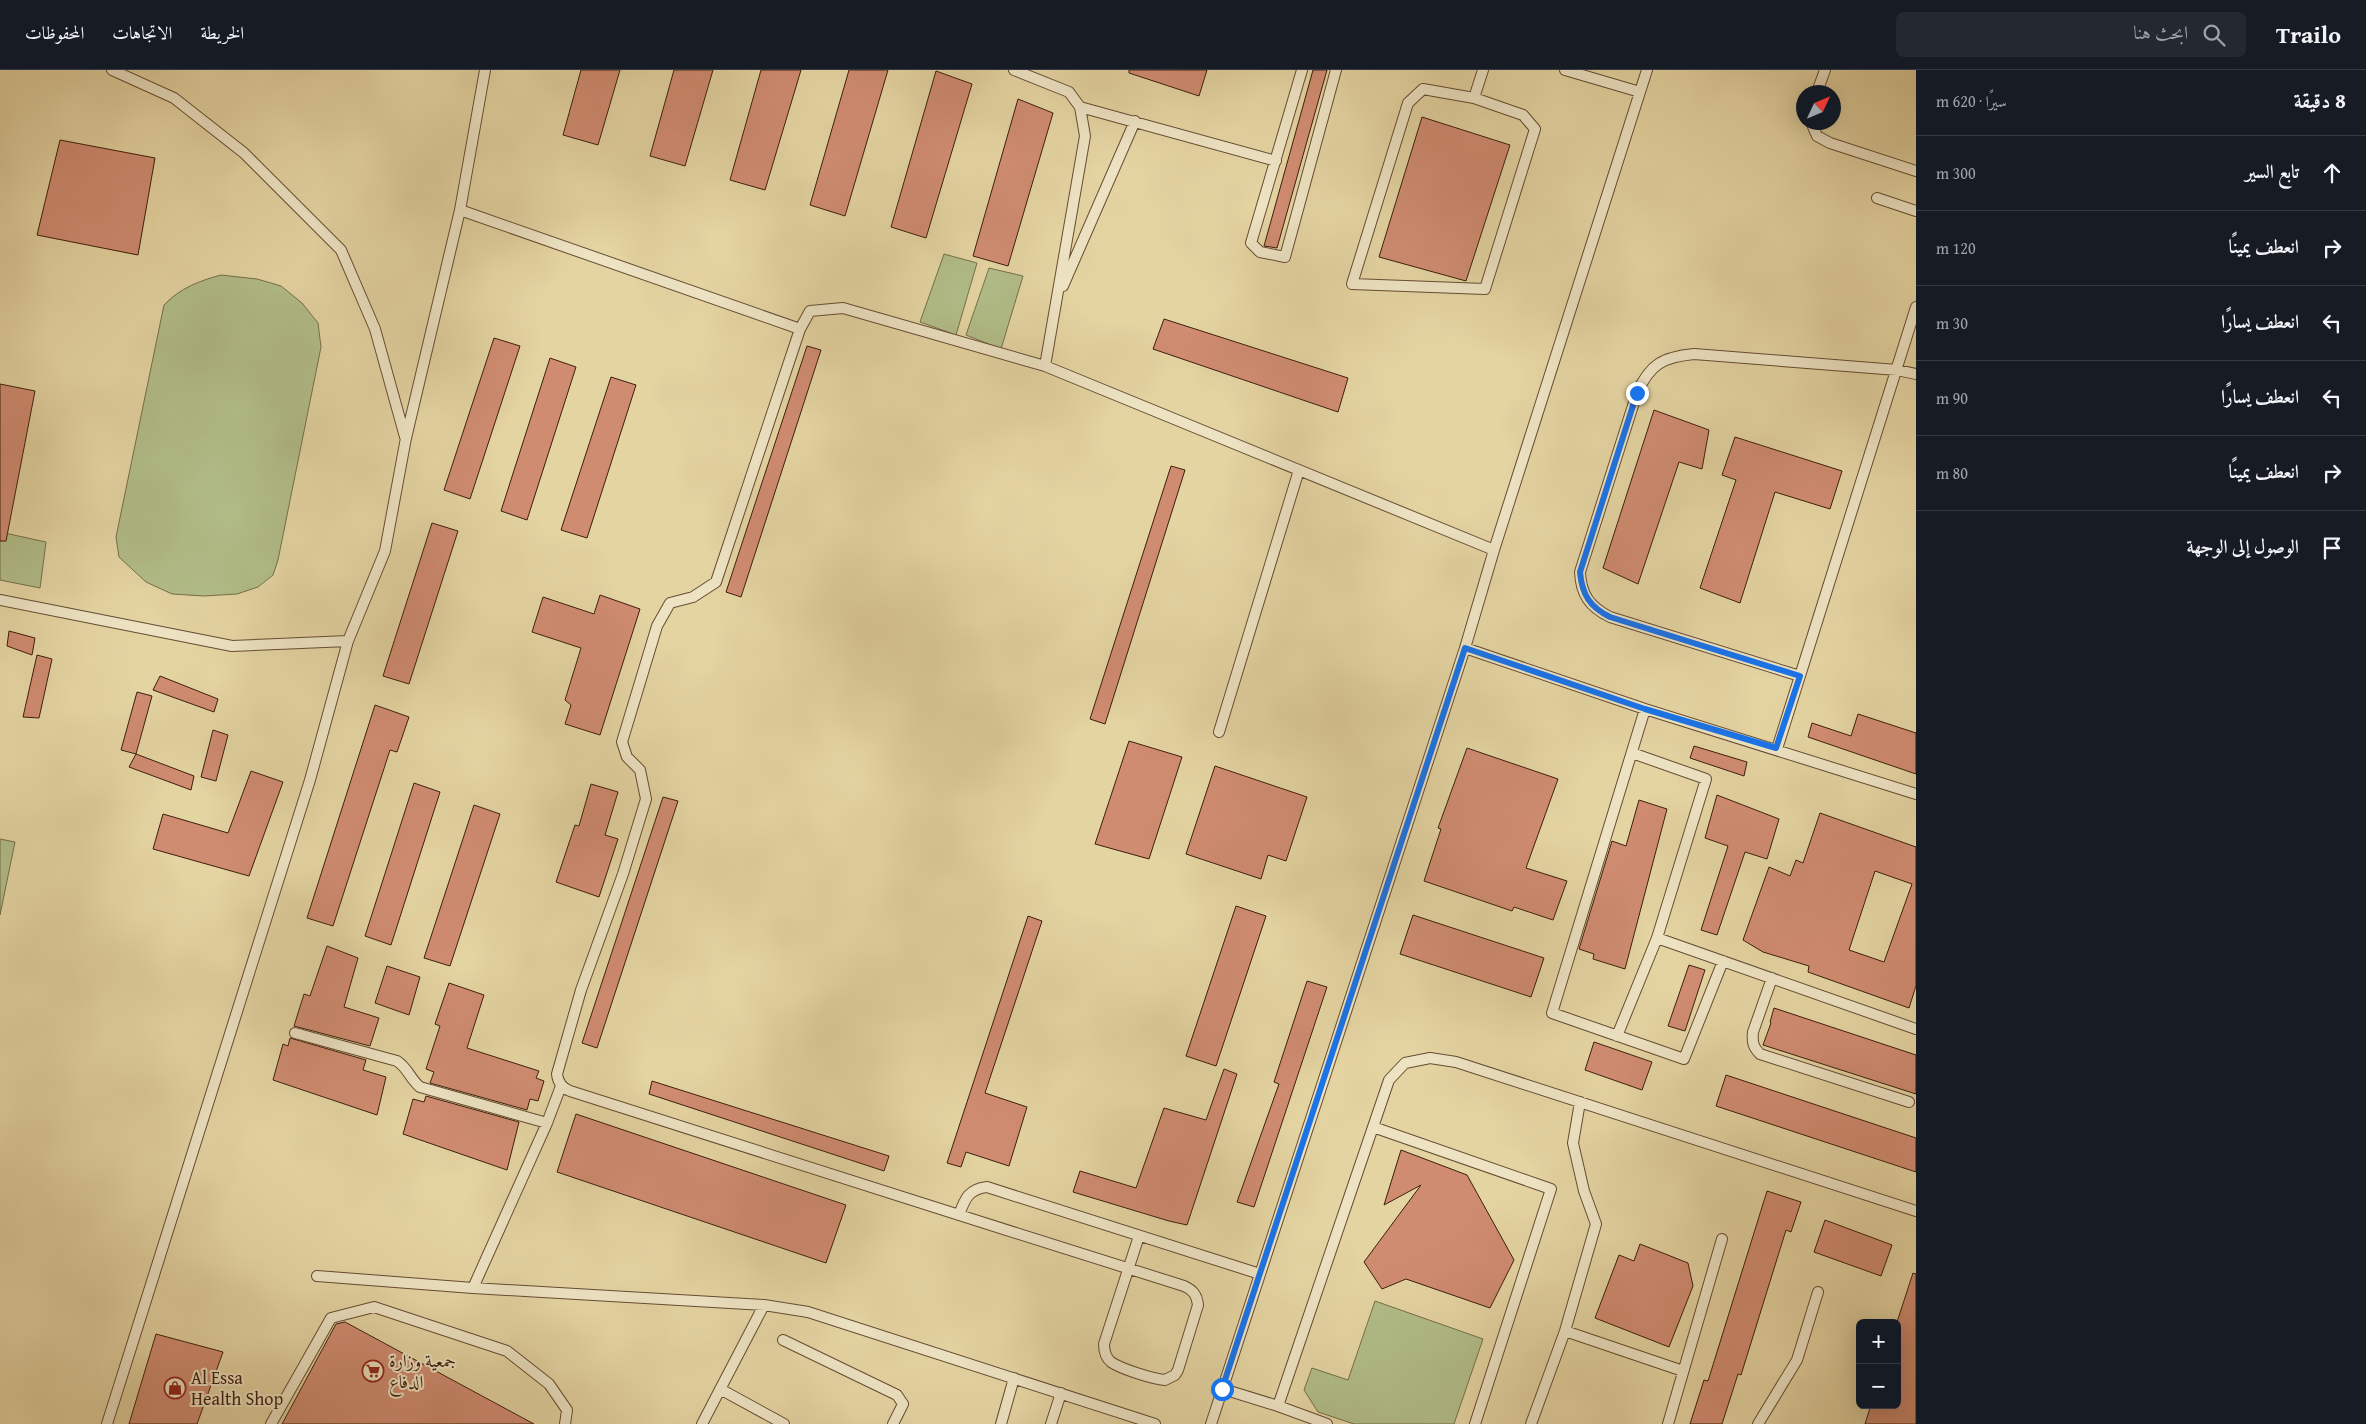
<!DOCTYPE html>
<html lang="ar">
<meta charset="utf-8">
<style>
:root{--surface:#171b24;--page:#242831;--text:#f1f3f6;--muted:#9ea1a6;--line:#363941}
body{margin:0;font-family:"Gentium Book Plus",Amiri,serif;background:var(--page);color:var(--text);direction:rtl}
.controls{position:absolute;right:15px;bottom:15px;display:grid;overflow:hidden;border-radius:8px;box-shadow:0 5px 20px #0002}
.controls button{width:45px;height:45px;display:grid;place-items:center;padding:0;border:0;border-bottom:1px solid var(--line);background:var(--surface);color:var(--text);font:25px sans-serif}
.compass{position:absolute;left:1796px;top:15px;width:45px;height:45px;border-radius:50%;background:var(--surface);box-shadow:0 5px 20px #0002;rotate:46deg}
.stop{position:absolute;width:15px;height:15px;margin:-11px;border:4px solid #1a73e8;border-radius:50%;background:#fff}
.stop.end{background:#1a73e8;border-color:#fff;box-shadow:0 1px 5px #0008}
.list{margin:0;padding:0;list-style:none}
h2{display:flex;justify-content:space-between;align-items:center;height:65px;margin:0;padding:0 20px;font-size:21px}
h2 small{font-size:16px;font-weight:400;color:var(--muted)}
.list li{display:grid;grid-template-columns:32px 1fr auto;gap:15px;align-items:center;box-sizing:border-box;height:75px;padding:0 20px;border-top:1px solid var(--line)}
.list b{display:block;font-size:19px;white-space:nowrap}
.list em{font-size:16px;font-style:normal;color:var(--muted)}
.icon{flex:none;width:28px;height:28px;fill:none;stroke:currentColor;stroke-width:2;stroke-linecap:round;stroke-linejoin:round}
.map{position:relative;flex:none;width:1916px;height:1354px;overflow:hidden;direction:ltr}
header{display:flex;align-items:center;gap:30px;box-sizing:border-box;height:70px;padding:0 25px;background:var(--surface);border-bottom:1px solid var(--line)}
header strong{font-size:24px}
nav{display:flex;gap:28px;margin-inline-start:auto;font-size:18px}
.search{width:350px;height:45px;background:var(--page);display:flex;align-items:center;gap:12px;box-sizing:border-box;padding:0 18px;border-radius:8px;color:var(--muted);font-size:19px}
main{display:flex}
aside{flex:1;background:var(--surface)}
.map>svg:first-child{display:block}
.green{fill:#b1bd88;stroke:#766e4a}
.building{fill:#d08c71;stroke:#3c1e0c;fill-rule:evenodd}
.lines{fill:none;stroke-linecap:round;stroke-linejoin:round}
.service-casing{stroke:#664c32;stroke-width:12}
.service{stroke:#ede3c3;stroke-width:10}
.route{stroke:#1a73e8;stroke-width:6}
.labels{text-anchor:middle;stroke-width:4;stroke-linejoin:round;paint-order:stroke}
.poi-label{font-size:18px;fill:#3c1e0c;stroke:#ede3c3;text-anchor:start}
</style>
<header>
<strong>Trailo</strong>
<div class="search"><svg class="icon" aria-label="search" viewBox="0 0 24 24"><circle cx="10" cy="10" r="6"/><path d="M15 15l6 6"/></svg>ابحث هنا</div>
<nav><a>الخريطة</a><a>الاتجاهات</a><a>المحفوظات</a></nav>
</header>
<main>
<aside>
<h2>8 دقيقة<small>سيرًا · 620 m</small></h2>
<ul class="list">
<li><svg class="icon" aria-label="ahead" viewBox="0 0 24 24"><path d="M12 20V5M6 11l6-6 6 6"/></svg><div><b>تابع السير</b></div><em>300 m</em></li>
<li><svg class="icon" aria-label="right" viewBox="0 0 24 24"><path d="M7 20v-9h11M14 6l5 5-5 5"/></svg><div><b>انعطف يمينًا</b></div><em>120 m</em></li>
<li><svg class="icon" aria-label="left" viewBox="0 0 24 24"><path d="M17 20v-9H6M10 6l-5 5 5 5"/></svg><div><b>انعطف يسارًا</b></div><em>30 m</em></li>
<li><svg class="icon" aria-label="left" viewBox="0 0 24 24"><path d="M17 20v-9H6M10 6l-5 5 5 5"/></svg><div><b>انعطف يسارًا</b></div><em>90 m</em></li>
<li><svg class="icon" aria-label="right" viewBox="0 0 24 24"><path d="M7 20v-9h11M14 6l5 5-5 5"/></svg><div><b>انعطف يمينًا</b></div><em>80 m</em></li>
<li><svg class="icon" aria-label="arrive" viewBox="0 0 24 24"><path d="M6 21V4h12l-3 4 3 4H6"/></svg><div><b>الوصول إلى الوجهة</b></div></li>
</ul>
</aside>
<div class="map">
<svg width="1916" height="1354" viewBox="0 0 1916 1354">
<rect width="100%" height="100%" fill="#e4d4a2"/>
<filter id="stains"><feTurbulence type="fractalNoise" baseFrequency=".004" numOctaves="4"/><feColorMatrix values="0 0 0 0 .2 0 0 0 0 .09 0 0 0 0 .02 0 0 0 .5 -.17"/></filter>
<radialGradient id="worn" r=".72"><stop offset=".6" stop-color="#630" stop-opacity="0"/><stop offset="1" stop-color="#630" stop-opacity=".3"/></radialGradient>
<path class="green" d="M944,184L977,193L956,265L920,252Z
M989,198L1023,206L1001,279L966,265Z
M221,205L257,209L281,216L302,233L318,253L321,277L278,490L273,505L258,517L237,524L204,526L172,524L146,512L119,487L116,467L164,235C180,218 199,211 221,205Z
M0,462L46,472L40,518L0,510Z
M0,769L15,772L0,845Z
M1375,1231L1483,1269L1454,1354H1354L1318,1342L1304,1320L1312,1298L1348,1310Z"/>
<path class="building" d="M581,0H620L598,75L563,65Z
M674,0H713L685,96L650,86Z
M761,0H801L765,120L730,110Z
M849,0H888L845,146L810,135Z
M1129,0H1207L1199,26L1129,3Z
M1313,0H1327L1277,178L1264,176Z
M936,1L972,14L926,168L891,157Z
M1018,29L1053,43L1008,196L973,186Z
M1422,47L1510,75L1466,211L1379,187Z
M60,70L155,88L138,185L37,165Z
M1164,249L1348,308L1338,342L1153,279Z
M494,268L520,276L470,429L444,420Z
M807,276L821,280L741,527L726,522Z
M550,288L576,297L527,450L501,441Z
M611,307L636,315L587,468L561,460Z
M0,314L35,321L6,471H0Z
M1654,340L1709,360L1702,399L1679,392L1638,514L1603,498Z
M1735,367L1842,401L1830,439L1775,422L1740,533L1700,518L1736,410L1722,405Z
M1171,396L1185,400L1105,654L1090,649Z
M432,453L458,461L409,614L383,606Z
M600,525L640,539L600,665L565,654L571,635L565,630L581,578L532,562L543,527L594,544Z
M9,561L35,568L32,585L7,576Z
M37,585L52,589L39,648L23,647Z
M160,606L218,629L214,642L153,620Z
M137,622L152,626L136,684L121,680Z
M375,635L409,647L397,682L390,680L333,856L307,848Z
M1858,644L1916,663V704L1808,667L1812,653L1851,666Z
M213,660L228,665L216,711L201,707Z
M1129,671L1182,687L1149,789L1095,774Z
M1694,676L1747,692L1744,706L1690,688Z
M1467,678L1558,709L1526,798L1567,811L1553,850L1514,837L1512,841L1424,811L1441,759L1438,758Z
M136,684L194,706L191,720L129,697Z
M1215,696L1307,727L1286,791L1268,785L1261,809L1186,784Z
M251,701L283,712L249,806L153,779L163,744L228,763Z
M414,713L440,722L391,875L365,866Z
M591,714L618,722L605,765L618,769L599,827L556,812L575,755L579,756Z
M1717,725L1779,749L1767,789L1745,782L1717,865L1701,860L1728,776L1705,768Z
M663,727L678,731L597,978L582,973Z
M1639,730L1667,739L1625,899L1593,889L1594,884L1579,879L1612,771L1626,776Z
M474,735L500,744L450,896L424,888Z
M1820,743L1916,777V916L1909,938L1808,902L1809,896L1763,882L1743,870L1769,797L1790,806L1796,790L1803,793ZM1875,801L1912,814L1884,892L1849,880Z
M1236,836L1266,846L1216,996L1186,986Z
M1413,845L1544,888L1531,927L1400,884Z
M1028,846L1042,851L985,1023L1027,1037L1009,1096L966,1082L961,1097L947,1093Z
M327,876L358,888L344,937L379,948L370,976L294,956L304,924L310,926Z
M1689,895L1705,900L1685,961L1668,956Z
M387,896L420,907L409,945L375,933Z
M1307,911L1327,917L1254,1137L1237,1132L1279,1014L1274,1012Z
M449,913L484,925L467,978L539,1001L536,1008L544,1011L538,1031L530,1029L527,1040L430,1013L434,1002L426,999L440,956L435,954Z
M1774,938L1916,985V1024L1763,975L1771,953L1770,952Z
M290,968L366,990L363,1000L386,1007L377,1045L273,1010L283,974L288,976Z
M1594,972L1652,992L1642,1020L1585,1000Z
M1224,999L1237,1004L1187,1155L1169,1151L1073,1122L1080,1101L1136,1118L1164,1038L1206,1050Z
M1726,1005L1916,1068V1102L1716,1036Z
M652,1011L889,1086L884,1101L649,1024Z
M426,1026L519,1052L507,1100L403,1064L413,1029L424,1032Z
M576,1044L846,1135L826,1193L557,1102Z
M1401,1080L1467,1105L1514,1190L1490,1238L1406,1209L1382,1219L1364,1192L1421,1115L1384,1135Z
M1767,1121L1801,1132L1791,1162L1786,1160L1741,1305L1738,1304L1722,1354H1690L1704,1310L1708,1311Z
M1825,1150L1892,1175L1881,1206L1814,1182Z
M1640,1174L1688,1193L1693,1216L1669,1277L1595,1248L1619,1185L1634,1191Z
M1913,1203L1916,1204V1354H1865L1871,1335H1897V1252Z
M345,1252L534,1354H282L336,1254Z
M156,1264L223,1282L197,1354H129Z"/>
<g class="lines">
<g class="service-casing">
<path id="service" d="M112,0L174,28L244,83L341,180L375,259L405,367
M1014,0L1069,22L1080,37L1085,66L1045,296
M1302,0L1251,173L1260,182L1285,187L1336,0
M1565,0L1640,22
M1423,19L1474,28L1523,45L1535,59L1485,219L1352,214L1408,33Z
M1817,22L1825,0
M1474,28L1483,0
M1080,37L1276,91
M1811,52L1817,66L1830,73L1916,101
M1877,128L1916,141
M460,140L800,259
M1063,216L1135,51
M0,530L232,576L348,571
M1465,578L1645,639L1916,724
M1800,606L1610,547C1590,537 1581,525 1580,502L1637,323C1650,294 1663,287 1694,284L1897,300L1916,304
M1645,639L1552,943L1684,989L1723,891
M1219,662L1299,400
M1777,679L1916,237
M1657,868L1916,959
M1772,908L1753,962C1752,972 1753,977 1760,984L1909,1032
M295,963L397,991C408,998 410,1009 420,1017L547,1053
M1617,966L1657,868L1706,709L1632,683
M1373,1057L1551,1119L1475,1354
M959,1145C965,1128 969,1119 987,1117L1260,1204
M1139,1166L1104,1274C1104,1281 1105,1287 1111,1292C1121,1299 1153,1309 1165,1310L1175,1305L1178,1300L1198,1235C1197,1225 1193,1220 1184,1216C979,1152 775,1086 570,1021C562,1018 558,1013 557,1004L581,920L623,804L646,729L640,700L627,687L622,672L657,556L670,533L693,527L716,512L800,259L810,241L843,238L1045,296L1494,480
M317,1206L473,1218L764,1235L808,1242L1155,1354
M473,1218L547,1053L561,1016
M1565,1261L1683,1301
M783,1270L897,1325L903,1334L893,1354
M720,1319L784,1354
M1223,1319L1278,1336L1327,1354
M1278,1336L1389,1010L1405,993L1430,988L1456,992L1916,1141
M107,1354L310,710L348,571L385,481L406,368L460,140L485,0
M271,1354L331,1248L374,1237L507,1281L549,1314L567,1340L565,1354
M702,1354L764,1235
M1001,1354L1014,1308
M1051,1354L1061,1323
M1211,1354L1465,578L1494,480L1647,0
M1531,1354L1565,1261L1596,1154L1584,1121L1573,1073L1580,1032
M1668,1354L1722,1169
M1758,1354L1797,1290L1818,1222"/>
</g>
<use href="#service" class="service"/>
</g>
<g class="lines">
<path class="route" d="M1222,1319L1465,578L1645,639L1776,678L1800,606L1610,547C1590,537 1582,525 1580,502L1637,323"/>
</g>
<defs>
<g id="supermarket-ring" transform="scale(1.125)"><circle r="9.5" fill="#ede3c3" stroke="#8f2418" stroke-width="1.5"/><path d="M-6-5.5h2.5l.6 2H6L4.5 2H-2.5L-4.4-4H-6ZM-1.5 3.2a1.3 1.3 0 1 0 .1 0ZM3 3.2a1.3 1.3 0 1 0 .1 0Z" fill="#8f2418"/></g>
<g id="shop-ring" transform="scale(1.125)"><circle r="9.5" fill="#ede3c3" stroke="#8f2418" stroke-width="1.5"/><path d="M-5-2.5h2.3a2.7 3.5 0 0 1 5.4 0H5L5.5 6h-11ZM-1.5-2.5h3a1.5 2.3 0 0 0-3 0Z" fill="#8f2418"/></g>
</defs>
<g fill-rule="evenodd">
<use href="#supermarket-ring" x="373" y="1301"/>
<use href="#shop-ring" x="175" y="1318"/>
</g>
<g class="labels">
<g class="poi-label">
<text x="389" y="1297">جمعية وزارة<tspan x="389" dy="21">الدفاع</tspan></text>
<text x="191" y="1314">Al Essa<tspan x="191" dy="21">Health Shop</tspan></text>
</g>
</g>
<rect width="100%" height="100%" filter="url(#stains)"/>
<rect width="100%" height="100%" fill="url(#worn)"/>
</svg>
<div class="controls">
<button>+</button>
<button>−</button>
</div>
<svg class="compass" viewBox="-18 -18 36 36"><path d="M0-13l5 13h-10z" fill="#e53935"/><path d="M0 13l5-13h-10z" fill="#9ea1a6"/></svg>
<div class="stop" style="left:1222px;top:1319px"></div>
<div class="stop end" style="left:1637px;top:323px"></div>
</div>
</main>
